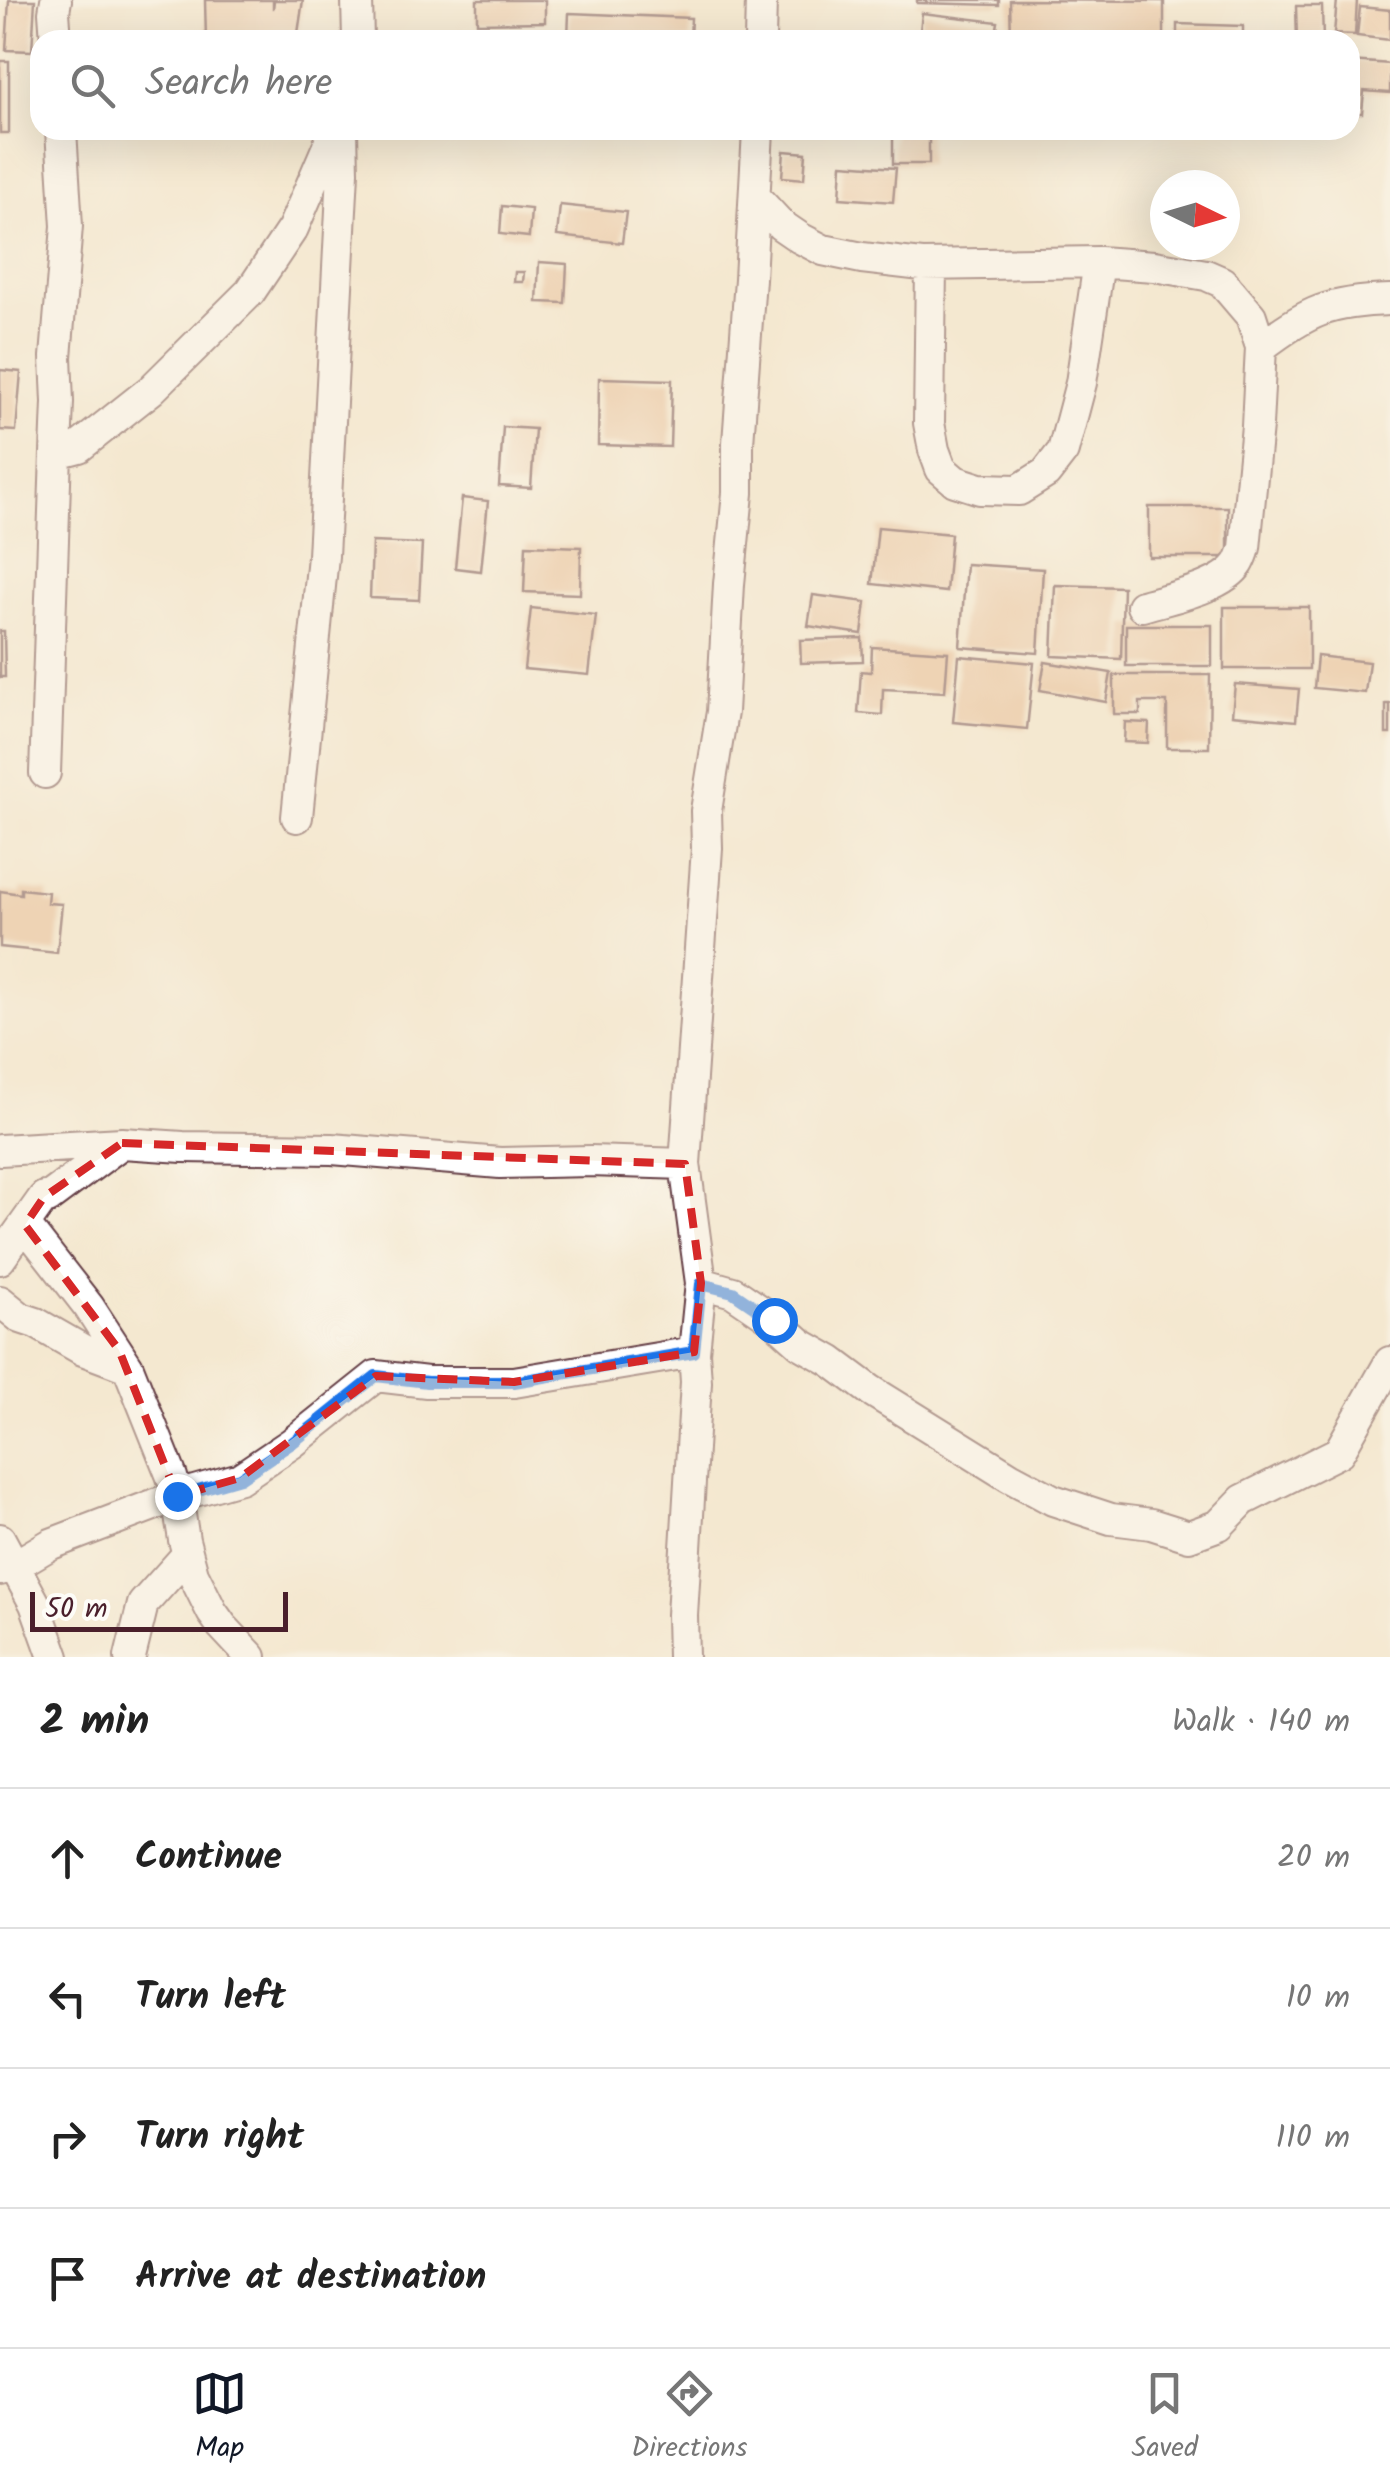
<!DOCTYPE html>
<meta charset="utf-8">
<style>
:root{--surface:#fff;--page:#f6f6f6;--text:#222;--muted:#767676;--line:#e0e0e0;--accent:#111827}
body{margin:0;font-family:Kalam,sans-serif;background:var(--page);color:var(--text)}
.compass{position:absolute;left:1150px;top:170px;width:90px;height:90px;border-radius:50%;background:var(--surface);box-shadow:0 10px 40px #0002;rotate:95deg}
.scale{position:absolute;left:30px;bottom:25px;width:258px;box-sizing:border-box;padding-left:10px;border:5px solid #4a1f2b;border-top:0;font-size:28px;line-height:35px;white-space:nowrap;color:#4a1f2b;-webkit-text-stroke:8px #fdfcf7;paint-order:stroke}
.stop{position:absolute;width:30px;height:30px;margin:-22px;border:8px solid #1a73e8;border-radius:50%;background:#fff}
.stop.end{background:#1a73e8;border-color:#fff;box-shadow:0 2px 10px #0008}
.list{margin:0;padding:0;list-style:none}
h2{display:flex;justify-content:space-between;align-items:center;height:130px;margin:0;padding:0 40px;font-size:42px}
h2 small{font-size:32px;font-weight:400;color:var(--muted)}
.list li{display:grid;grid-template-columns:65px 1fr auto;gap:30px;align-items:center;box-sizing:border-box;height:140px;padding:0 40px;border-top:2px solid var(--line)}
.list b{display:block;font-size:38px;white-space:nowrap}
.list em{font-size:32px;font-style:normal;color:var(--muted)}
.icon{flex:none;width:55px;height:55px;fill:none;stroke:currentColor;stroke-width:2;stroke-linecap:round;stroke-linejoin:round}
.map{position:relative;flex:none;width:1390px;height:1657px;overflow:hidden}
.search{position:absolute;background:var(--surface);box-shadow:0 10px 40px #0002;left:30px;right:30px;top:30px;height:110px;display:flex;align-items:center;gap:25px;box-sizing:border-box;padding:0 35px;border-radius:30px;color:var(--muted);font-size:38px}
.sheet{height:690px;background:var(--surface)}
nav{display:flex;justify-content:space-around;align-items:center;box-sizing:border-box;height:140px;border-top:2px solid var(--line);background:var(--surface);font-size:28px;color:var(--muted)}
nav a{display:grid;justify-items:center;gap:5px}
nav .on{color:var(--accent)}
.map>svg:first-child{display:block}
.building{fill:#e6ba93}
.lines{fill:none;stroke-linecap:round;stroke-linejoin:round}
.street-casing{stroke:#643d44;stroke-width:34}
.street{stroke:#fff;stroke-width:30}
.route{stroke:#1a73e8;stroke-width:12}
.marked{fill:none;stroke:#d62828;stroke-width:8;stroke-dasharray:20 12;stroke-linejoin:round}
</style>
<div class="map">
<svg width="1390" height="1657" viewBox="0 0 1390 1657">
<rect width="100%" height="100%" fill="#fdfcf7"/>
<filter id="ink" filterUnits="userSpaceOnUse"><feTurbulence type="fractalNoise" baseFrequency=".01" numOctaves="2"/><feDisplacementMap in="SourceGraphic" scale="20" xChannelSelector="R" yChannelSelector="G"/><feConvolveMatrix kernelMatrix="1 2 1 2 8 2 1 2 1" color-interpolation-filters="sRGB"/></filter>
<filter id="wash" filterUnits="userSpaceOnUse"><feTurbulence type="fractalNoise" baseFrequency=".0048" numOctaves="4" result="noise"/><feDisplacementMap in="SourceGraphic" scale="40" xChannelSelector="R" yChannelSelector="G"/><feGaussianBlur stdDeviation="2.25" result="paint"/><feColorMatrix in="noise" values="0 0 0 0 0 0 0 0 0 0 0 0 0 0 0 0 0 1.4 0 .05"/><feComposite in="paint" operator="in"/></filter>
<g filter="url(#wash)">
<rect width="100%" height="100%" fill="#f4e8d0"/>
<g id="blocks">
<path class="building" d="M9,0H35L32,51L6,50Z
M205,0H273V9L274,0H303L297,40H206Z
M477,0H545V22L477,23Z
M917,0H999V5L917,3Z
M1010,0L1164,1V40L1011,39Z
M1337,0H1357L1355,35L1334,34Z
M1296,6H1322L1323,40H1297Z
M1360,7L1390,10V40L1357,36Z
M569,13L691,18L690,40L568,38Z
M922,13L998,22L995,40H919Z
M1177,24L1243,26V40H1177Z
M0,61H9V133H0Z
M1350,61L1390,64V93L1364,91L1362,113H1350Z
M893,130H929V164H893Z
M784,151L806,153L804,179L782,177Z
M842,164L896,168L893,202L840,198Z
M560,205L626,212L622,243L557,236Z
M502,206L531,209L529,237L500,234Z
M539,262L567,264L565,303L537,302Z
M515,272H524L523,282H514Z
M0,370L21,372L16,431L0,430Z
M599,378L672,380L670,447L598,445Z
M503,427L535,429L531,488L499,486Z
M462,498L488,501L481,571L455,568Z
M1149,507H1228V557H1149Z
M878,527L951,534L946,592L872,584Z
M372,542L422,544L419,600L370,598Z
M526,545L581,547L580,594L524,592Z
M966,564L1043,569L1038,653L960,647Z
M1055,585L1123,587L1121,659L1052,656Z
M813,595L866,602L862,634L808,626Z
M1224,607H1309V669H1224Z
M531,608L596,615L589,675L524,669Z
M1126,625H1212V666H1126Z
M0,631H4L5,677H0Z
M862,638L863,661L801,663L800,640Z
M872,647L948,652L945,692L883,689L882,715L858,713L861,671L871,672Z
M959,656L1034,663L1027,729L953,722Z
M1317,656L1369,662L1365,693L1314,688Z
M1045,662L1111,673L1106,702L1040,690Z
M1114,675H1210L1209,748H1167V702H1140V714H1114Z
M1235,684L1299,689L1296,721L1232,715Z
M1386,704H1390V734H1386Z
M1125,722L1149,723L1148,743L1124,742Z
M21,889L48,892L47,903L62,904L57,953L0,947V891L21,894Z"/>
</g>
</g>
<g filter="url(#ink)">
<use href="#blocks" fill-opacity="0" stroke="#643d44" stroke-width="2.5"/>
<g class="lines">
<g class="street-casing">
<path id="street" d="M357,0L358,40
M56,40L54,12L56,0
M760,40L761,0
M755,197L781,225L800,238L823,250L862,258L922,265L1099,262L1154,266L1206,275L1222,282L1251,316L1261,347L1257,426L1245,548C1245,549 1240,562 1239,563C1223,588 1169,598 1142,606
M931,265L929,423L934,450L941,469L955,481L980,489L1019,490L1046,473L1063,451L1081,383L1099,262
M1261,347C1309,310 1330,302 1390,300
M56,453L58,402L56,357L67,226L61,130
M45,773L56,453L79,447L151,390L250,292L293,228L335,130
M297,817L323,556L343,172L342,130
M0,1150L122,1143L183,1147L332,1149L500,1163L590,1161L685,1164
M25,1225L89,1307L128,1367L172,1477L177,1496L184,1540L193,1574L212,1612L222,1626L251,1657
M0,1259L44,1197L48,1198L122,1143
M701,1283L733,1292L774,1320L801,1344L831,1361L870,1390L1010,1477L1053,1500L1111,1519L1151,1524L1189,1536L1219,1525L1243,1500L1339,1452L1390,1362
M0,1301L21,1318L36,1323L83,1350L128,1367
M0,1539L35,1604L54,1657
M0,1570L14,1566L51,1544L177,1496L240,1478L292,1443L376,1376L427,1382H514L694,1352
M130,1657L143,1604L187,1555
M683,1657L682,1615L696,1382L694,1352L701,1283L685,1164L707,848L706,811L722,712L729,584L738,493V443L750,279L758,130"/>
</g>
<use href="#street" class="street"/>
</g>
</g>
<g class="lines" filter="url(#ink)">
<path class="route" d="M177,1496L240,1478L292,1443L376,1376L427,1382H514L694,1352L701,1284L733,1292L774,1320"/>
</g>
<path d="M0 0H1390V1657H0ZM122,1143L685,1164L701,1283L694,1352L514,1382L376,1376L240,1478L177,1496L119,1350L25,1225L44,1197Z" fill="#f4e8d0" fill-opacity=".55" fill-rule="evenodd"/>
<path class="marked" d="M122,1143L685,1164L701,1283L694,1352L514,1382L376,1376L240,1478L177,1496L119,1350L25,1225L44,1197Z"/>
</svg>
<svg class="compass" viewBox="-18 -18 36 36"><path d="M0-13l5 13h-10z" fill="#e53935"/><path d="M0 13l5-13h-10z" fill="#767676"/></svg>
<div class="scale">50 m</div>
<div class="stop" style="left:774px;top:1320px"></div>
<div class="stop end" style="left:177px;top:1496px"></div>
<div class="search"><svg class="icon" aria-label="search" viewBox="0 0 24 24"><circle cx="10" cy="10" r="6"/><path d="M15 15l6 6"/></svg>Search here</div>
</div>
<section class="sheet">
<h2>2 min<small>Walk · 140 m</small></h2>
<ul class="list">
<li><svg class="icon" aria-label="ahead" viewBox="0 0 24 24"><path d="M12 20V5M6 11l6-6 6 6"/></svg><div><b>Continue</b></div><em>20 m</em></li>
<li><svg class="icon" aria-label="left" viewBox="0 0 24 24"><path d="M17 20v-9H6M10 6l-5 5 5 5"/></svg><div><b>Turn left</b></div><em>10 m</em></li>
<li><svg class="icon" aria-label="right" viewBox="0 0 24 24"><path d="M7 20v-9h11M14 6l5 5-5 5"/></svg><div><b>Turn right</b></div><em>110 m</em></li>
<li><svg class="icon" aria-label="arrive" viewBox="0 0 24 24"><path d="M6 21V4h12l-3 4 3 4H6"/></svg><div><b>Arrive at destination</b></div></li>
</ul>
</section>
<nav>
<a class="on"><svg class="icon" aria-label="map" viewBox="0 0 24 24"><path d="M3 6l6-2 6 2 6-2v14l-6 2-6-2-6 2zM9 4v14M15 6v14"/></svg>Map</a>
<a><svg class="icon" aria-label="directions" viewBox="0 0 24 24"><path d="M12 3l9 9-9 9-9-9zM9 14v-3h6M13 9l2 2-2 2"/></svg>Directions</a>
<a><svg class="icon" aria-label="saved" viewBox="0 0 24 24"><path d="M7 4h10v16l-5-4-5 4z"/></svg>Saved</a>
</nav>
